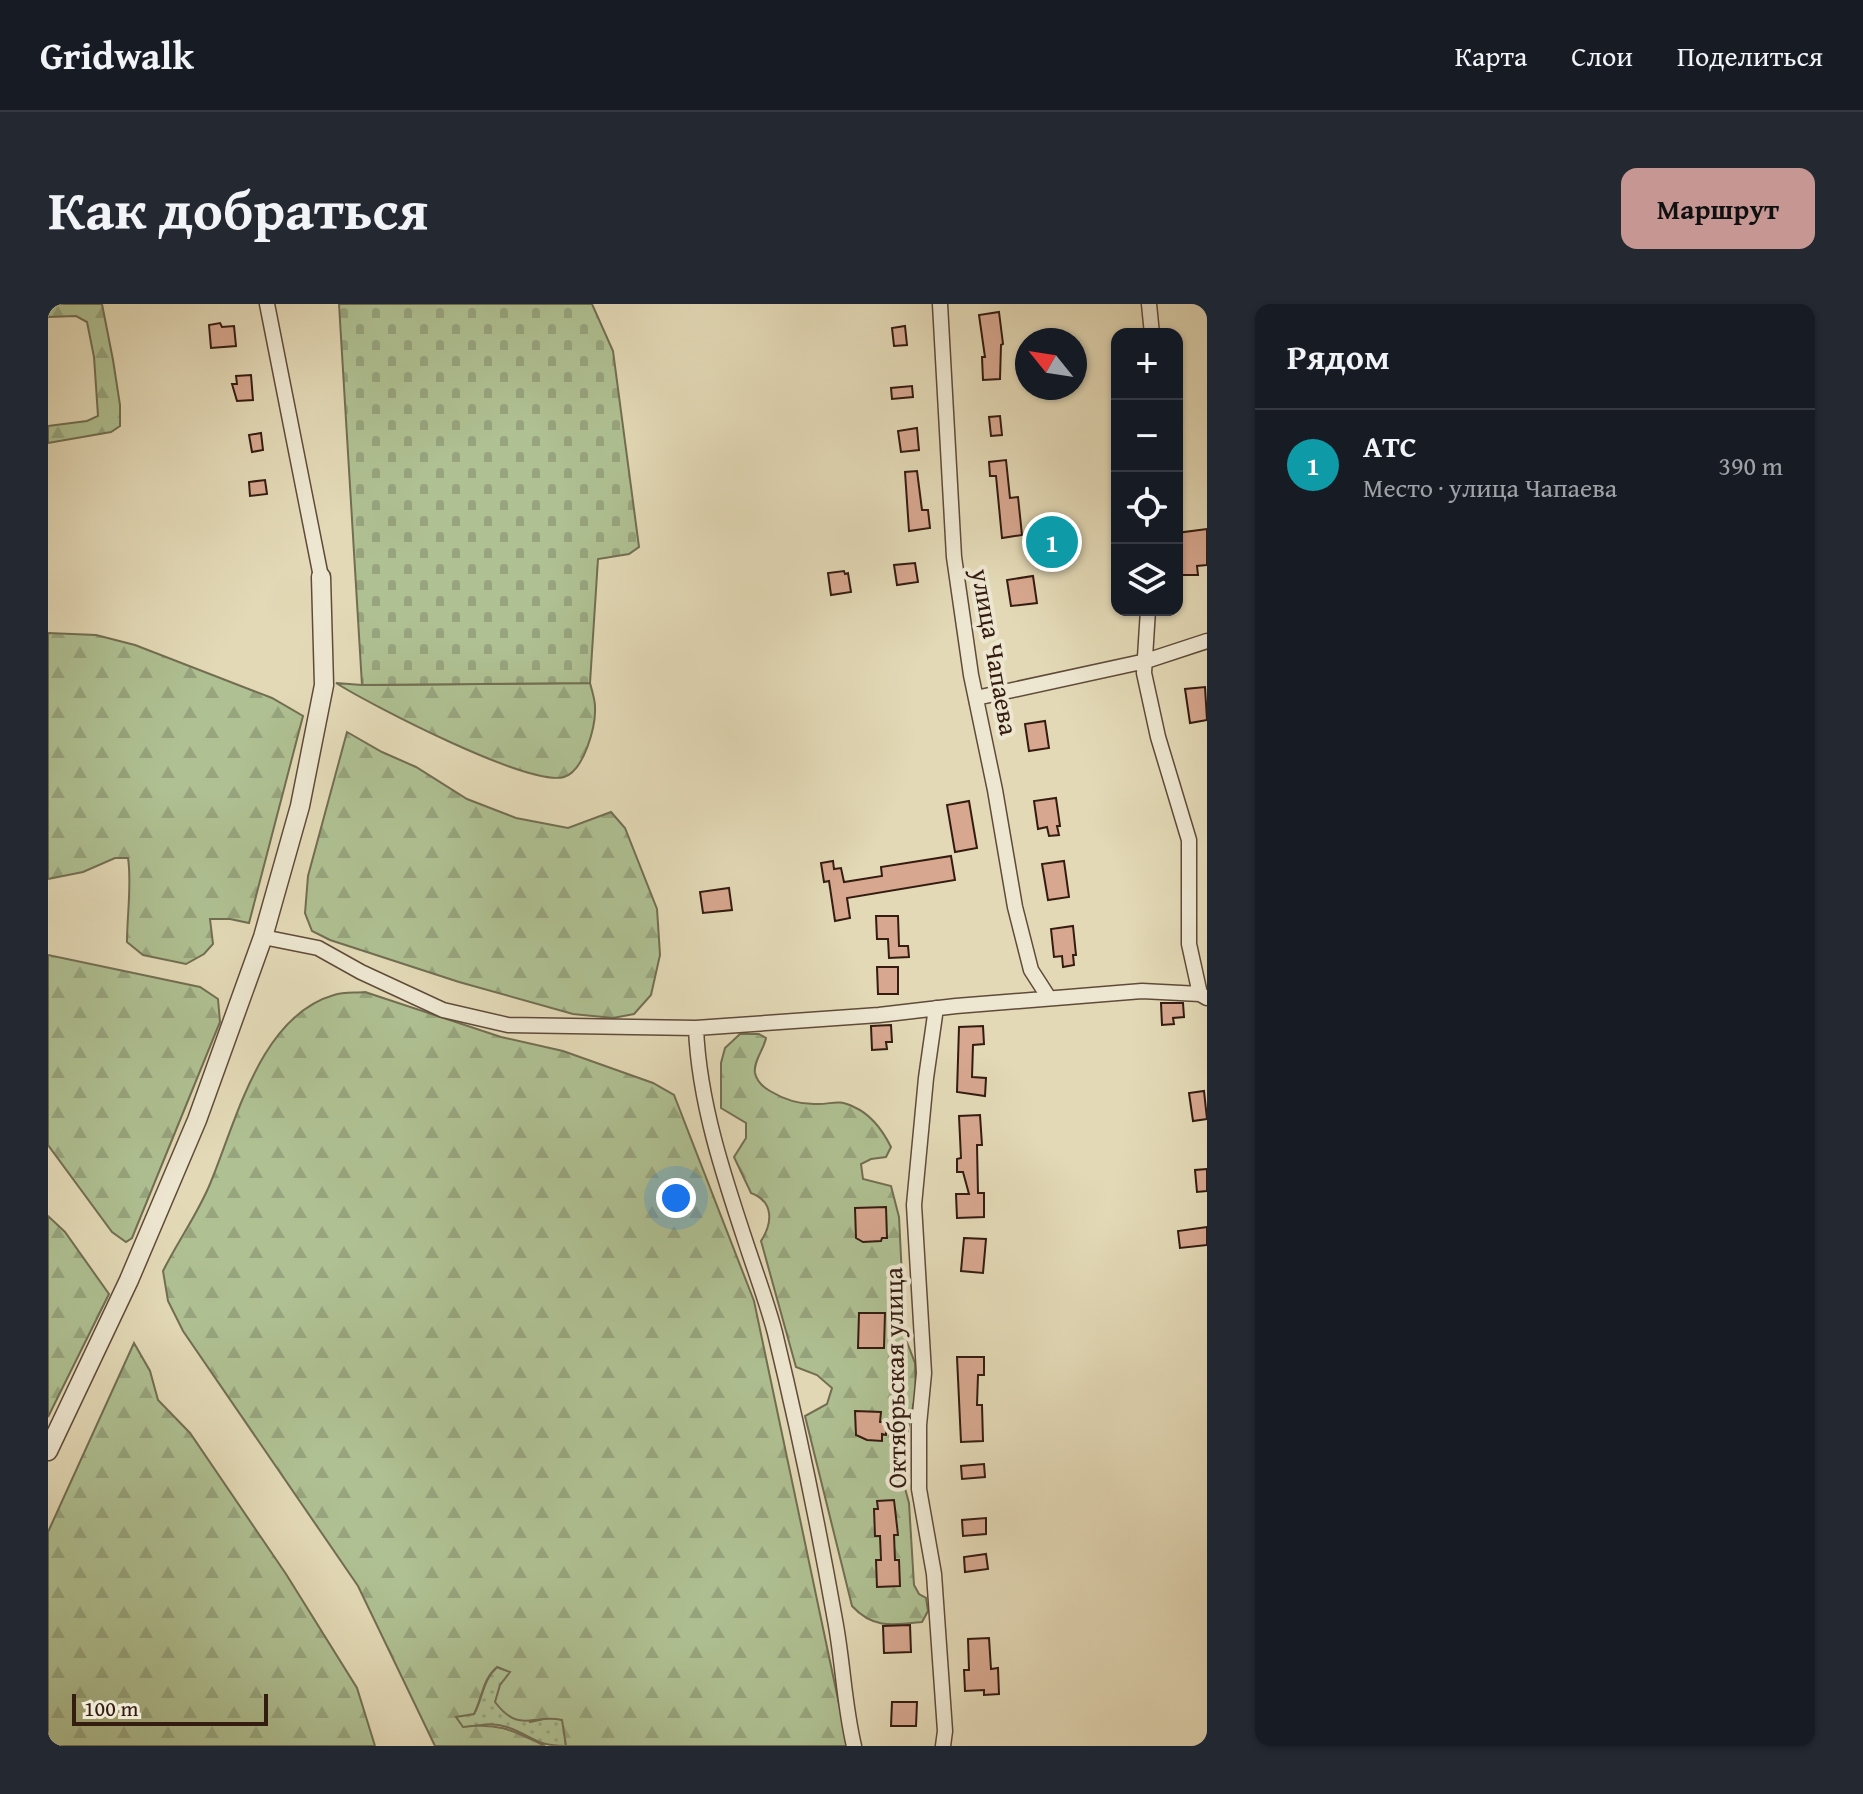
<!DOCTYPE html>
<html lang="ru">
<meta charset="utf-8">
<style>
:root{--surface:#171b24;--page:#242831;--text:#f1f3f6;--muted:#9ea1a6;--line:#363941;--accent:#c59692}
body{margin:0;font-family:"Gentium Book Plus",serif;background:var(--page);color:var(--text)}
.controls{position:absolute;right:24px;top:24px;display:grid;overflow:hidden;border-radius:16px;box-shadow:0 2px 6px #0004}
.controls button{width:72px;height:72px;display:grid;place-items:center;padding:0;border:0;border-bottom:2px solid var(--line);background:var(--surface);color:var(--text);font:40px sans-serif}
.compass{position:absolute;left:967px;top:24px;width:72px;height:72px;border-radius:50%;background:var(--surface);box-shadow:0 2px 6px #0004;rotate:300deg}
.scale{position:absolute;left:24px;bottom:20px;width:196px;box-sizing:border-box;padding-left:8px;border:4px solid #341c11;border-top:0;font-size:22px;line-height:28px;white-space:nowrap;color:#341c11;-webkit-text-stroke:6px #ede6d0;paint-order:stroke}
.you{position:absolute;left:628px;top:894px;width:28px;height:28px;margin:-20px;border:6px solid #fff;border-radius:50%;background:#1a73e8;box-shadow:0 0 0 12px #1a73e833}
.badge{display:grid;place-items:center;width:52px;height:52px;border-radius:50%;background:var(--accent);color:#fff;font-size:26px;font-weight:700}
.pin{position:absolute;translate:-50% -50%;border:4px solid #fff;box-shadow:0 2px 8px #0006}
.list{margin:0;padding:0;list-style:none}
h2{display:flex;justify-content:space-between;align-items:center;height:104px;margin:0;padding:0 32px;font-size:34px}
h2 small{font-size:26px;font-weight:400;color:var(--muted)}
.list li{display:grid;grid-template-columns:52px 1fr auto;gap:24px;align-items:center;box-sizing:border-box;height:112px;padding:0 32px;border-top:2px solid var(--line)}
.list b{display:block;font-size:30px;white-space:nowrap}
.list p{margin:0;font-size:26px;white-space:nowrap;color:var(--muted)}
.list em{font-size:26px;font-style:normal;color:var(--muted)}
.icon{flex:none;width:44px;height:44px;fill:none;stroke:currentColor;stroke-width:2;stroke-linecap:round;stroke-linejoin:round}
.map{position:relative;flex:none;width:1159px;height:1442px;overflow:hidden;border-radius:16px}
header{display:flex;align-items:center;gap:48px;box-sizing:border-box;height:112px;padding:0 40px;background:var(--surface);border-bottom:2px solid var(--line)}
header strong{font-size:38px}
nav{display:flex;gap:44px;margin-inline-start:auto;font-size:28px}
.intro{display:flex;align-items:center;justify-content:space-between;box-sizing:border-box;height:192px;padding:0 48px}
h1{margin:0;font-size:56px}
.button{padding:20px 36px;border-radius:16px;background:var(--accent);color:#111;font-size:28px;font-weight:700}
main{display:flex;gap:48px;padding:0 48px}
aside{flex:1;background:var(--surface);border-radius:16px;box-shadow:0 2px 6px #0004}
.map>svg:first-child{display:block}
.grass{fill:url(#grass-dots);stroke:#726e52;stroke-width:2}
.forest{fill:url(#forest-firs);stroke:#726e52;stroke-width:2}
.cemetery{fill:url(#cemetery-stones);stroke:#726e52;stroke-width:2}
.building{fill:#d7a78f;stroke:#341c11;stroke-width:2}
.lines{fill:none;stroke-linecap:round;stroke-linejoin:round}
.minor-casing{stroke:#604b3a;stroke-width:17}
.tertiary-casing{stroke:#604b3a;stroke-width:21}
.minor{stroke:#ede6d0;stroke-width:14}
.tertiary{stroke:#ede6d0;stroke-width:18}
.labels{text-anchor:middle;stroke-width:8;stroke-linejoin:round;paint-order:stroke}
.street-label{font-size:26px;fill:#341c11;stroke:#ede6d0}
</style>
<header>
<strong>Gridwalk</strong>
<nav><a>Карта</a><a>Слои</a><a>Поделиться</a></nav>
</header>
<div class="intro"><h1>Как добраться</h1><a class="button">Маршрут</a></div>
<main>
<div class="map">
<svg width="1159" height="1442" viewBox="0 0 1159 1442">
<defs>
<pattern id="grass-dots" width="8" height="8" patternUnits="userSpaceOnUse" patternTransform="scale(2)"><rect width="8" height="8" fill="#afc092"/><path d="M2 2h.1M6 6h.1" fill="none" stroke="#97a47d" stroke-width="1.8" stroke-linecap="round"/></pattern>
<pattern id="forest-firs" width="22" height="20" patternUnits="userSpaceOnUse" patternTransform="scale(2)"><rect width="22" height="20" fill="#afc092"/><path d="M5 1l3.5 6h-7zM16 11l3.5 6h-7z" fill="#97a47d"/></pattern>
<pattern id="cemetery-stones" width="16" height="16" patternUnits="userSpaceOnUse" patternTransform="scale(2)"><rect width="16" height="16" fill="#afc092"/><path d="M2 7V4a2 2 0 0 1 4 0v3zM10 15v-3a2 2 0 0 1 4 0v3z" fill="#97a47d"/></pattern>
</defs>
<rect width="100%" height="100%" fill="#e3d9b6"/>
<filter id="stains"><feTurbulence type="fractalNoise" baseFrequency=".0025" numOctaves="4"/><feColorMatrix values="0 0 0 0 .2 0 0 0 0 .09 0 0 0 0 .02 0 0 0 .5 -.17"/></filter>
<radialGradient id="worn" r=".72"><stop offset=".6" stop-color="#630" stop-opacity="0"/><stop offset="1" stop-color="#630" stop-opacity=".3"/></radialGradient>
<path class="grass" d="M449,1363L463,1368L482,1418L505,1413L515,1416L518,1442C487,1442 485,1432 459,1423C444,1418 430,1421 415,1424L407,1412L426,1410C435,1393 435,1376 449,1363Z"/>
<path class="forest" d="M0,0H54L65,56L72,101V122L63,128L0,139V122L39,117L50,112L46,53L39,18L28,12L0,13Z
M0,329L48,331L87,341L224,394L255,412L201,619L182,615H162L165,640L156,650L138,660L95,651L79,638C79,611 84,579 80,554H67L35,568L0,575Z
M288,379L314,381L542,379C544,387 547,395 547,403C548,422 536,467 516,473C481,483 323,401 288,379Z
M299,428L334,448L368,463L419,495L468,514L520,524L563,508L577,524L609,605L612,651L603,691L586,710L565,714L525,710L411,678L282,636L264,627L257,609L260,572Z
M0,651L152,683L170,695L172,718L84,934L78,938L64,928L0,841Z
M317,688L453,733L515,747L605,779L626,791L706,997L791,1400L803,1442H518L514,1416C485,1409 472,1431 447,1398L452,1381L462,1368L449,1363C434,1376 435,1392 426,1410L408,1413L415,1423C451,1418 466,1427 497,1442H387L310,1282L135,1027L120,997L115,967C130,937 149,911 162,880C188,818 212,712 286,691C295,688 307,689 317,688Z
M692,730H711L718,734C716,745 705,758 707,769C709,778 715,783 722,787C737,796 752,801 770,800C785,800 790,795 806,803C822,810 835,827 843,843L838,853L823,855L813,860L815,875L843,882L851,913L857,1033L867,1059L868,1089L860,1125L855,1177L861,1199L866,1281L871,1290L878,1294L880,1307L874,1318C845,1321 825,1325 804,1302L757,1112L779,1100L784,1084L769,1071L748,1063L713,937C724,920 727,898 703,889L686,853L698,834V819L673,804V759L677,744Z
M0,912L17,928L61,990L0,1113Z
M86,1039L102,1067L110,1096L142,1129L238,1270L309,1384L327,1442H0V1228Z"/>
<path class="cemetery" d="M291,0H544L565,47L591,243L581,250L550,255L542,379L314,381Z"/>
<path class="building" d="M951,8L955,40L953,41L952,75L935,76L934,53H937L931,11Z
M172,19L174,23L186,22L188,42L163,44L161,21Z
M857,22L859,41L846,42L844,24Z
M203,71L205,96L189,97L184,80H189L188,72Z
M864,82L865,93L844,95L843,84Z
M952,112L954,131L943,132L941,113Z
M869,124L871,146L853,148L850,127Z
M213,129L215,146L204,148L201,131Z
M958,156L962,194L970,193L974,231L954,234L948,172H942L941,158Z
M869,167L874,206H880L882,224L861,227L857,168Z
M217,176L219,190L202,192L201,178Z
M1159,225V261L1149,262L1150,271H1129V229Z
M867,259L870,278L849,281L846,261Z
M796,267L797,270L800,269L803,288L783,291L780,269Z
M985,272L989,299L963,302L959,276Z
M1157,383L1159,416L1142,419L1137,385Z
M997,417L1001,444L981,447L977,420Z
M1008,494L1012,522H1009L1011,531L1001,532L999,523L990,525L986,497Z
M921,497L929,544L907,548L899,501Z
M903,552L907,576L799,594L802,614L787,617L781,577L776,578L773,559L785,557L786,565L793,564L796,578L834,572L833,563Z
M1016,557L1021,593L1000,596L994,560Z
M681,584L684,606L655,609L652,588Z
M828,612H850L851,642H860L861,653L841,654L840,635H829Z
M1025,622L1028,651H1025L1026,661L1015,663L1014,652L1006,653L1003,625Z
M829,663H850V690H830Z
M1113,699H1135L1136,713L1125,714L1126,720L1114,721Z
M843,721L844,738H838L839,745L824,746L823,722Z
M935,722L936,740L925,741L924,773L938,774L937,792L909,788L911,723Z
M1156,787L1159,815L1145,817L1141,789Z
M932,811L934,841H929L930,889H936V913L909,914L908,890H921L915,868H909V855L913,854L911,812Z
M1159,865V887L1149,888L1147,866Z
M838,903L839,934H834L833,937L815,938L808,934L807,904Z
M1159,923V941L1132,944L1130,927Z
M916,934L938,935L935,969L913,967Z
M811,1009H837L836,1044H810Z
M909,1053H936V1071H930L929,1101H934L935,1137L913,1138Z
M807,1107L833,1108L832,1118L839,1119L838,1131L834,1130V1137L819,1136L808,1131Z
M936,1160L937,1173L914,1175L913,1162Z
M846,1196L850,1231H846L847,1256H851L852,1282L829,1283L828,1256H833L832,1232H827L826,1205H830L829,1197Z
M938,1214V1230L915,1232L914,1216Z
M938,1250L940,1265L917,1268L916,1253Z
M862,1321L863,1348L836,1349L835,1322Z
M941,1334L943,1365L950,1364L951,1390L936,1391V1386L917,1387L916,1366H921L920,1335Z
M844,1398H869L868,1422H843Z"/>
<g class="lines">
<g class="minor-casing">
<path id="minor" d="M219,0L273,273
M892,0L906,253L923,371L947,486L967,603L983,666L1001,694
M1101,0L1104,30
M1100,306L1096,369L1110,433L1141,536V640L1152,690L1159,694
M928,394L1098,357L1159,337
M215,633L270,644L313,668L395,706L460,721L648,724L831,711L908,702L1094,687L1152,690
M888,704L878,774L866,901L876,1069L871,1121V1185L886,1270L897,1427L895,1442
M648,724C651,800 677,876 701,948C710,975 720,1002 727,1029C750,1124 770,1220 787,1316C795,1358 796,1400 806,1442"/>
</g>
<g class="tertiary-casing">
<path id="tertiary" d="M0,1147L81,976L149,816L215,633L252,502L276,381L273,273"/>
</g>
<use href="#minor" class="minor"/>
<use href="#tertiary" class="tertiary"/>
</g>
<g class="labels">
<g class="street-label">
<text transform="translate(947 348) rotate(80)" y="9">улица Чапаева</text>
<text transform="translate(847 1074) rotate(-91)" y="9">Октябрьская улица</text>
</g>
</g>
<rect width="100%" height="100%" filter="url(#stains)"/>
<rect width="100%" height="100%" fill="url(#worn)"/>
</svg>
<div class="controls">
<button>+</button>
<button>−</button>
<button><svg class="icon" aria-label="locate" viewBox="0 0 24 24"><circle cx="12" cy="12" r="6"/><path d="M12 2v4M12 18v4M2 12h4M18 12h4"/></svg></button>
<button><svg class="icon" aria-label="layers" viewBox="0 0 24 24"><path d="M12 4l9 5-9 5-9-5zM3 14l9 5 9-5"/></svg></button>
</div>
<svg class="compass" viewBox="-18 -18 36 36"><path d="M0-13l5 13h-10z" fill="#e53935"/><path d="M0 13l5-13h-10z" fill="#9ea1a6"/></svg>
<div class="scale">100 m</div>
<div class="you"></div>
<div class="pin badge" style="left:1004px;top:238px;background:#0f9aa8">1</div>
</div>
<aside>
<h2>Рядом<small></small></h2>
<ul class="list">
<li><span class="badge" style="background:#0f9aa8">1</span><div><b>АТС</b><p>Место · улица Чапаева</p></div><em>390 m</em></li>
</ul>
</aside>
</main>
